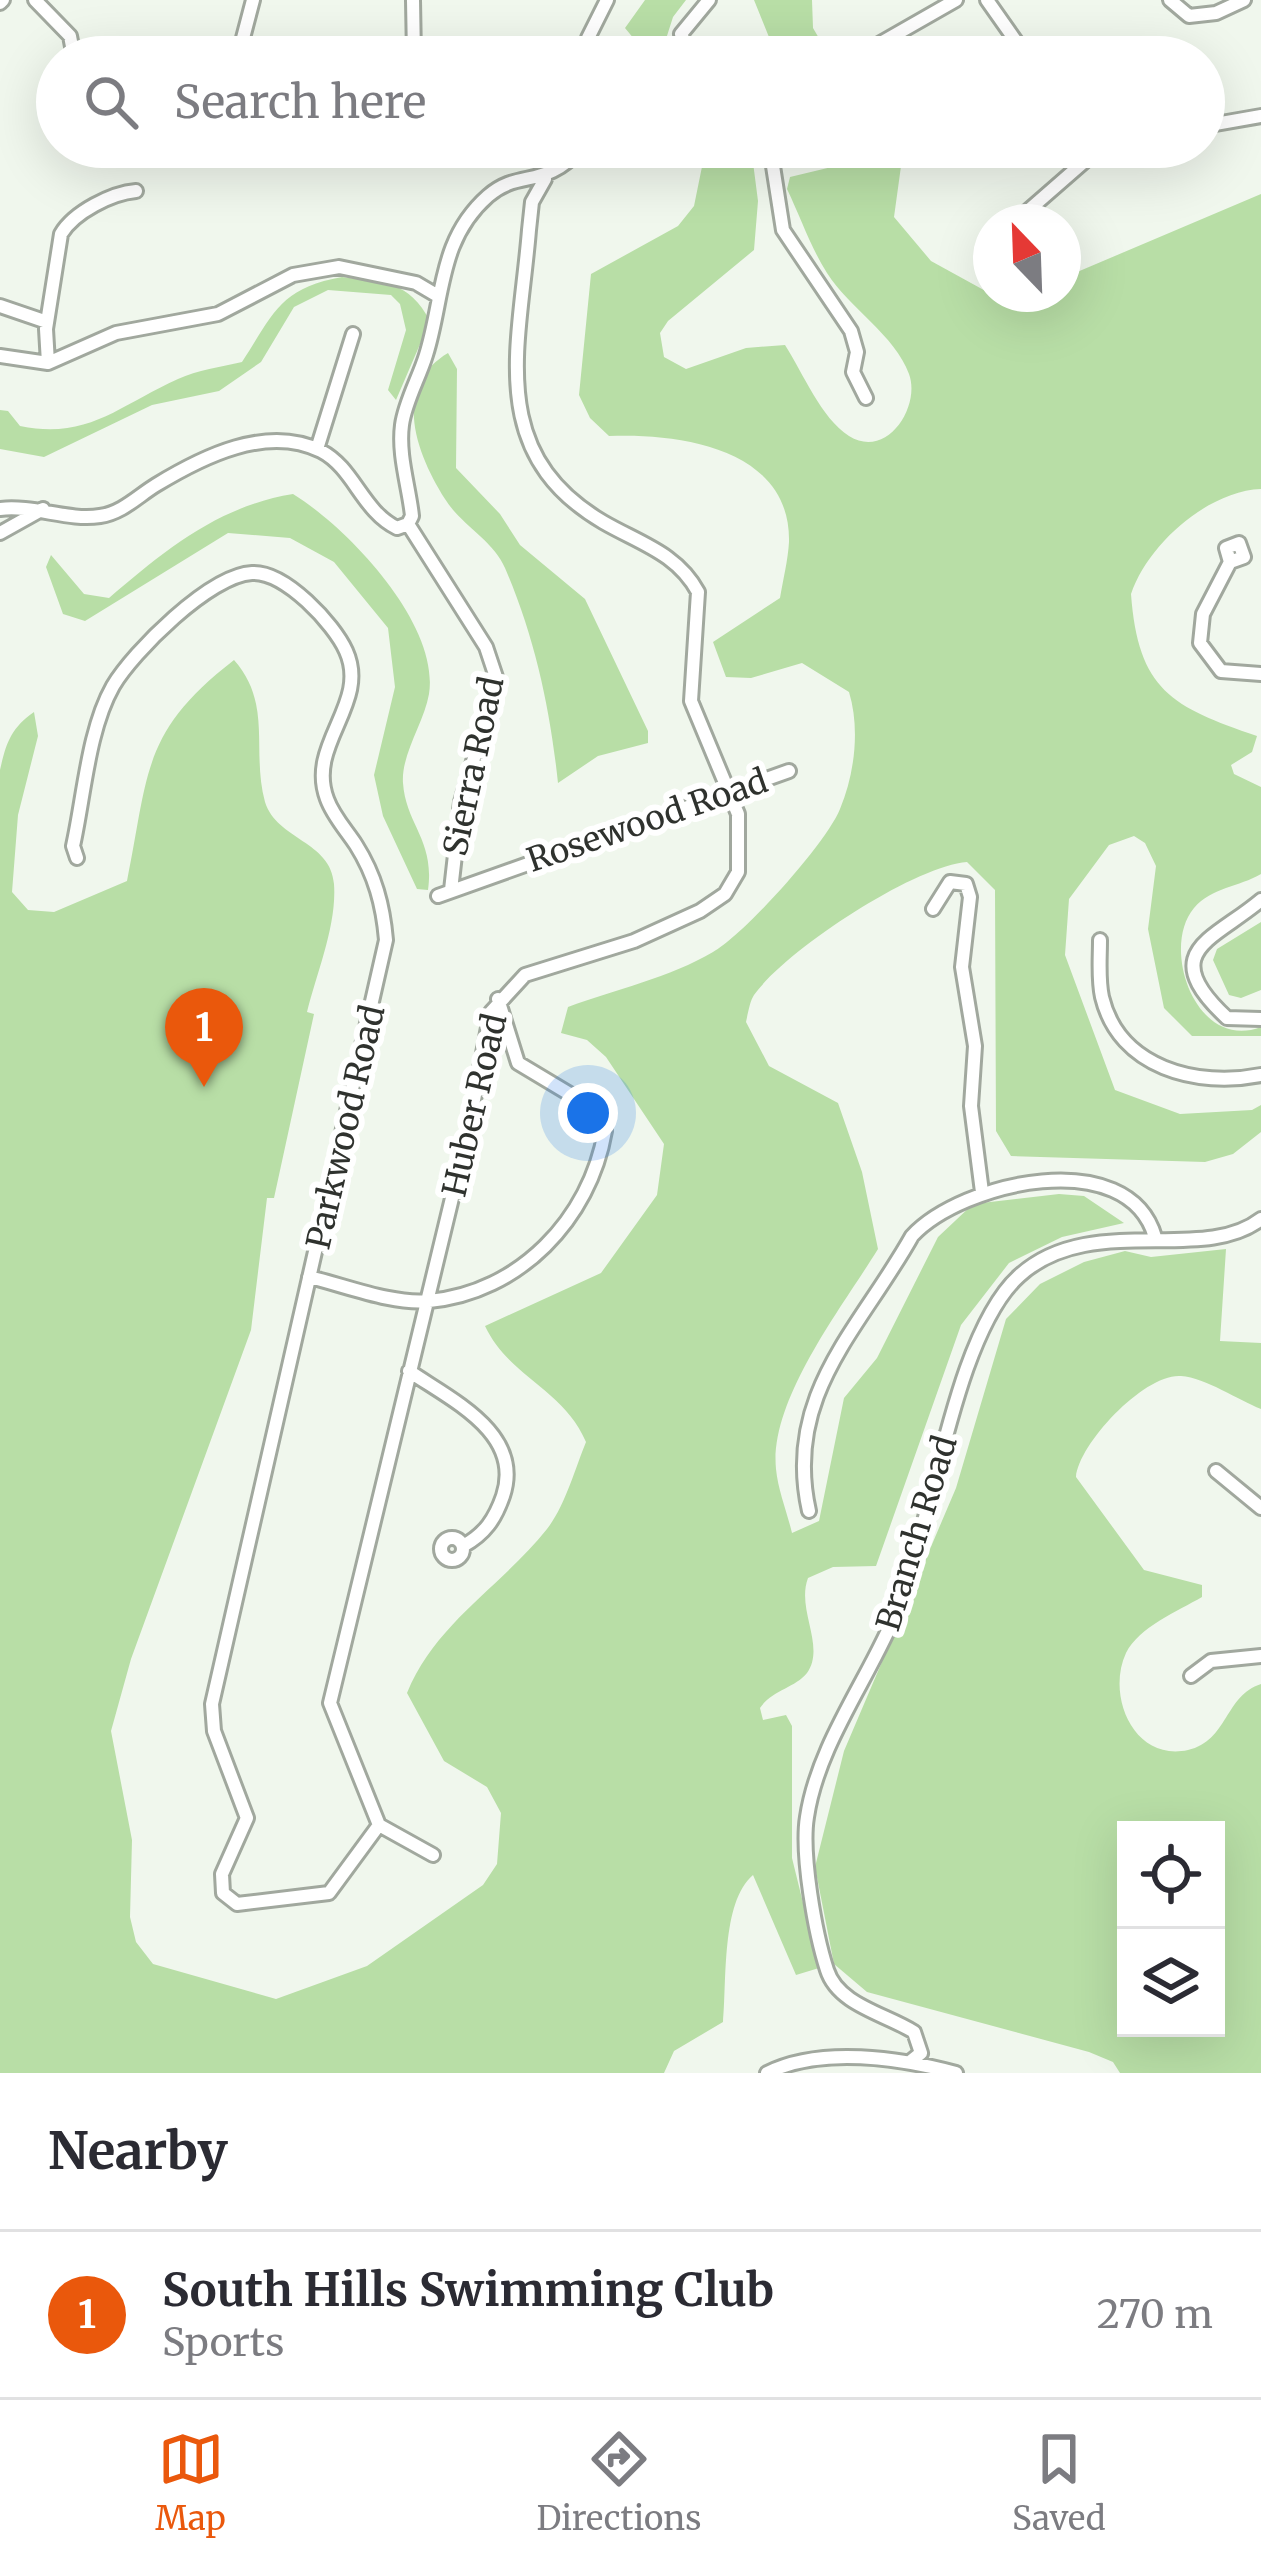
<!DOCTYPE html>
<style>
:root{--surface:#fff;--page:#f2f2f3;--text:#2b2b33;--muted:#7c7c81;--line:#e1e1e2;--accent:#ea580c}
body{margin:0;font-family:Merriweather,serif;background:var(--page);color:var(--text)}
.controls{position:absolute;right:36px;bottom:36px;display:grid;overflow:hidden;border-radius:0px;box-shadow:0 12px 48px #0002}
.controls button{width:108px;height:108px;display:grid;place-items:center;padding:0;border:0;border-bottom:3px solid var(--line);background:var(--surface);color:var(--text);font:60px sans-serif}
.compass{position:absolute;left:973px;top:204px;width:108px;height:108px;border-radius:50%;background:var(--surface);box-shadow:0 12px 48px #0002;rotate:337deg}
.you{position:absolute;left:588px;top:1113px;width:42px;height:42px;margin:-30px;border:9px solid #fff;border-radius:50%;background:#1a73e8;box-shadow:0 0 0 18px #1a73e833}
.badge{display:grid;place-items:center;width:78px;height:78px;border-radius:50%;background:var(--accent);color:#fff;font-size:39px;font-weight:700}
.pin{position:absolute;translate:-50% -99px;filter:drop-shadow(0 3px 6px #0008)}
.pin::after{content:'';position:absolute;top:63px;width:42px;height:36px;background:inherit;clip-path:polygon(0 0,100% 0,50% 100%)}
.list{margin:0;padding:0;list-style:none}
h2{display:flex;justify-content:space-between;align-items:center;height:156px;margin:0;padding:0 48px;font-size:51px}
h2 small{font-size:39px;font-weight:400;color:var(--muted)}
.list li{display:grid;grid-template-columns:78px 1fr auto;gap:36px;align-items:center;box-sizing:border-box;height:168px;padding:0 48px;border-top:3px solid var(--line)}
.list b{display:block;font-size:45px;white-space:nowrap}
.list p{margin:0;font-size:39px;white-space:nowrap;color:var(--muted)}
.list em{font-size:39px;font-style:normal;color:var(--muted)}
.icon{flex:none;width:66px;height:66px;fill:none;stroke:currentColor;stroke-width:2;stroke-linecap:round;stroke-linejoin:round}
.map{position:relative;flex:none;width:1261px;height:2073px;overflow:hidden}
.search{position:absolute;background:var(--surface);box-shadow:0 12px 48px #0002;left:36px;right:36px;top:36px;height:132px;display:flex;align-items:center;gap:30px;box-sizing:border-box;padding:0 42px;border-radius:66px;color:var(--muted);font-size:45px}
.sheet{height:324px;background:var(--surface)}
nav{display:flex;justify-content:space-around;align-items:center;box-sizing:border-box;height:168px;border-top:3px solid var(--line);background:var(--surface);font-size:33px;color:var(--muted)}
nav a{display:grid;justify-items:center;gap:6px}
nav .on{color:var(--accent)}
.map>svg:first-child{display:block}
.green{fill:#b8dea6;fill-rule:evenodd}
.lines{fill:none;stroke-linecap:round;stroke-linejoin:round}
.minor-casing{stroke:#a1a89e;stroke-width:18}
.minor{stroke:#fff;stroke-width:12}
.labels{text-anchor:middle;stroke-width:12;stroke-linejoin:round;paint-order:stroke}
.street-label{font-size:33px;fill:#2f322e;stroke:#fff}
</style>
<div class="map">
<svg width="1261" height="2073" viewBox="0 0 1261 2073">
<rect width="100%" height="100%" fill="#f0f7ed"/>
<path class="green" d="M645,0H686L673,17L666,39L679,57H649L625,28Z
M754,0H812L813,28L830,57H777Z
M706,147H751L758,201L754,250L668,321L660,333L664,357L686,369L746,348L785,345C803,373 821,418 849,436C887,460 921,406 909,374C895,335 849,308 827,273C811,248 800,216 787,189L790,177L840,165L866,147H914L902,159L894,217L931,261L991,294H1063V278L1261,194V489C1208,491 1148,544 1131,594C1138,690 1172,707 1257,736L1252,752L1231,765L1234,774L1261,787V874C1239,887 1212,887 1194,908C1160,948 1196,1052 1261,1027V1036H1192L1164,1008L1148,929L1156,866L1145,843L1134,836L1109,845L1069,899L1065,955L1115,1090L1180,1114L1252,1110L1261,1105V1132L1233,1154L1205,1162L1011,1156L996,1131L995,890L967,862C914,866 786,950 754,995C750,1001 748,1013 746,1022L769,1066L838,1103L862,1172L878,1249C843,1306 769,1400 776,1469C778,1490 787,1512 792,1533L819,1521L844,1398L877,1358L938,1237L973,1204L1059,1194L1084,1196L1124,1223L1062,1237L1009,1263L961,1325L876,1566L833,1567L808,1578C796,1610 826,1646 807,1673C795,1688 772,1690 760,1708L763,1720L786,1715L792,1726V1858L819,1968L796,1975L753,1875C721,1902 727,1982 723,2022L674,2051L664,2073H0V770C6,743 11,728 34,712L38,736L18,815L12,892L28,910L54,912L127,881C149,773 141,732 234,660C273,704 251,751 265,802C277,840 331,841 334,884C337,925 317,972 307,1012L314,1014L274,1198H267L251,1330L131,1659L111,1731L132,1840L130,1917L136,1942L153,1964L276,1999L367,1966L483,1885L497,1864L501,1813L487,1787L444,1761L407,1693C436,1622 502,1586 547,1529C565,1506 575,1469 586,1442C564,1389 509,1377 485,1326L601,1273L657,1195L664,1144L606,1057L587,1040L561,1033L568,1007C614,990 671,977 713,952C745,934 827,842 840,809C855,773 860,728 849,692L802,663L751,678L726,677L713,642L780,598C783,580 788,560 789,542C791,448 679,433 609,436L590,418L579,395L591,274L678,226L694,206Z
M342,277C384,282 409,281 430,321L396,400L388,390L406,330L400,304L391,295L328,290L294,307L261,362L219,391L152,405L44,457L0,449V410L8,411L20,426C88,440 118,406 178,379C197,370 221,367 242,362C274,313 280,288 342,277Z
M448,353L457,369L456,468L500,514L520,545L585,599L648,731V743L598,756L558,783C550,708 535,638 505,568C494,541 460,524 445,499C416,453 391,387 448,353Z
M293,494C347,527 440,624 429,694C424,723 401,754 403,783C406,825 435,840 428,890L417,889L383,816L374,775L395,687L388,628L334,562L290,538L228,533L85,621L63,614L46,567L51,555L84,594L109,598C164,551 218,506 293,494Z
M1261,922V990L1241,998L1229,995L1213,960L1217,949Z
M1226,1249L1220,1341L1261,1343V1409C1238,1400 1206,1378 1181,1376C1145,1373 1079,1443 1076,1477L1144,1570L1202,1585V1597C1178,1611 1139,1627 1126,1653C1106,1696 1134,1762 1188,1750C1228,1741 1225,1695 1261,1684V2073H1120L1113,2062L1089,2052L867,1992L834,1964L815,1867L844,1751L956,1488L1006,1319L1040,1284L1084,1262L1125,1251L1151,1257ZM1126,1830H1216V2028H1126Z"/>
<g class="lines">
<g class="minor-casing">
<path id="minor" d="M35,0L70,36L74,57
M413,0L414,57
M987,0L1027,57
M1170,0L1189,16L1216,13L1244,0
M0,3L3,0
M865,52L956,0
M238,57L253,0
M586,57L588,38L607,0
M702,57L688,50L681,34L709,0
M1204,126L1261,116
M324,147H332
M770,147L783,230L851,331L857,352L853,372L866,398
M1015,222L1101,147
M0,306L47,322
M0,356L48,363L116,333L218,314L293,275L339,267L416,283L438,296
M48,363L46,329L61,234C74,212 112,193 136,191
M317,449L353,334
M0,509C34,505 68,521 100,516C122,513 138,496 156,485C202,457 267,424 321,451C354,468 362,511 397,528L408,524
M408,524L412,516C409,487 398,455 402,425C405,402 419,378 426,355C444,298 438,240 488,196C520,168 544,191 582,147
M408,524L486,647L497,680L461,802L451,890
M0,533L43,509
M1230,562L1226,548L1239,543L1244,557L1230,562L1203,614L1200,643L1221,671L1261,674
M77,858L73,846C84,797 88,730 113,686C133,652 210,575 252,573C285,571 334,624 346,651C370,704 306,744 327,799C333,816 347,831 356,845C375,875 383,905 386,940L212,1704L214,1731L247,1818L222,1874L223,1893L237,1904L329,1893L379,1825
M438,896L789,771
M1261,900C1214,940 1155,951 1227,1018L1261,1019
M933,909L950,882L966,884L970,897L962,967L975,1046L971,1106L982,1192
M1100,940C1100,959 1098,979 1102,997C1119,1068 1197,1088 1261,1075
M309,1277C344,1285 393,1305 429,1301C519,1293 590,1219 605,1131L593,1108L518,1063L498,999
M409,1371C451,1400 524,1433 503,1496C495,1519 485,1534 463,1546
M1216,1471L1261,1508
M809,1511C783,1395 860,1329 912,1236C962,1182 1128,1144 1155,1237
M441 1549a11 11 0 1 1 22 0a11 11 0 1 1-22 0Z
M1191,1676L1211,1661L1261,1656
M379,1825L330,1703L467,1136L491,1012L525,975L634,941L700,911L725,894L738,872V814L691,701L698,592C677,553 639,543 603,522C484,452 520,344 529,230L532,202L545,179
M379,1825L433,1855
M911,2061L921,2053L914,2032C886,2014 838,2005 827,1970C815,1933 801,1854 807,1817C818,1743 871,1676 898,1608C932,1524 954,1335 1019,1276C1090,1211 1202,1265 1261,1219
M767,2073C821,2046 900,2058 956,2073"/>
</g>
<use href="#minor" class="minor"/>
</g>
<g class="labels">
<g class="street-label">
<text transform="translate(473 766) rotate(-78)" y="12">Sierra Road</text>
<text transform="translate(647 820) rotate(-19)" y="12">Rosewood Road</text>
<text transform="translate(474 1105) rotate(-77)" y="12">Huber Road</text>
<text transform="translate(345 1127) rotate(-77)" y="12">Parkwood Road</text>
<text transform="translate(916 1533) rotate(-73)" y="12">Branch Road</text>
</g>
</g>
</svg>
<div class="controls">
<button><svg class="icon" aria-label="locate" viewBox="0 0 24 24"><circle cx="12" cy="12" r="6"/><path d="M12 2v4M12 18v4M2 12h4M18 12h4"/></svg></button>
<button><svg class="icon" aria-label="layers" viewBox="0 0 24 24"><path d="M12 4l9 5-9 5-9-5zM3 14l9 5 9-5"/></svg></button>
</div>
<svg class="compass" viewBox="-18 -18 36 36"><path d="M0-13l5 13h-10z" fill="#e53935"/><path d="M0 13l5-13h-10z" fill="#7c7c81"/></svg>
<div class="you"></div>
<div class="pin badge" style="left:204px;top:1087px">1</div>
<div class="search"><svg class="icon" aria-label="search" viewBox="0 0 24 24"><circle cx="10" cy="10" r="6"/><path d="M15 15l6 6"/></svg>Search here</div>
</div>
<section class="sheet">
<h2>Nearby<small></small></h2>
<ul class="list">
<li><span class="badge">1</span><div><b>South Hills Swimming Club</b><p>Sports</p></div><em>270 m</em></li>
</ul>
</section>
<nav>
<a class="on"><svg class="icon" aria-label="map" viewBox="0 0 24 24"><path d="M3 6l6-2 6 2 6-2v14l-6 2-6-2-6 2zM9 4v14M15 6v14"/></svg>Map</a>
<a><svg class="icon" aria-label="directions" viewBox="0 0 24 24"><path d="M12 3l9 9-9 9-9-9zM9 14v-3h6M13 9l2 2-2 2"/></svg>Directions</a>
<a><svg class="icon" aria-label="saved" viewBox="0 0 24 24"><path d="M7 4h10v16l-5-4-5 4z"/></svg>Saved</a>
</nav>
